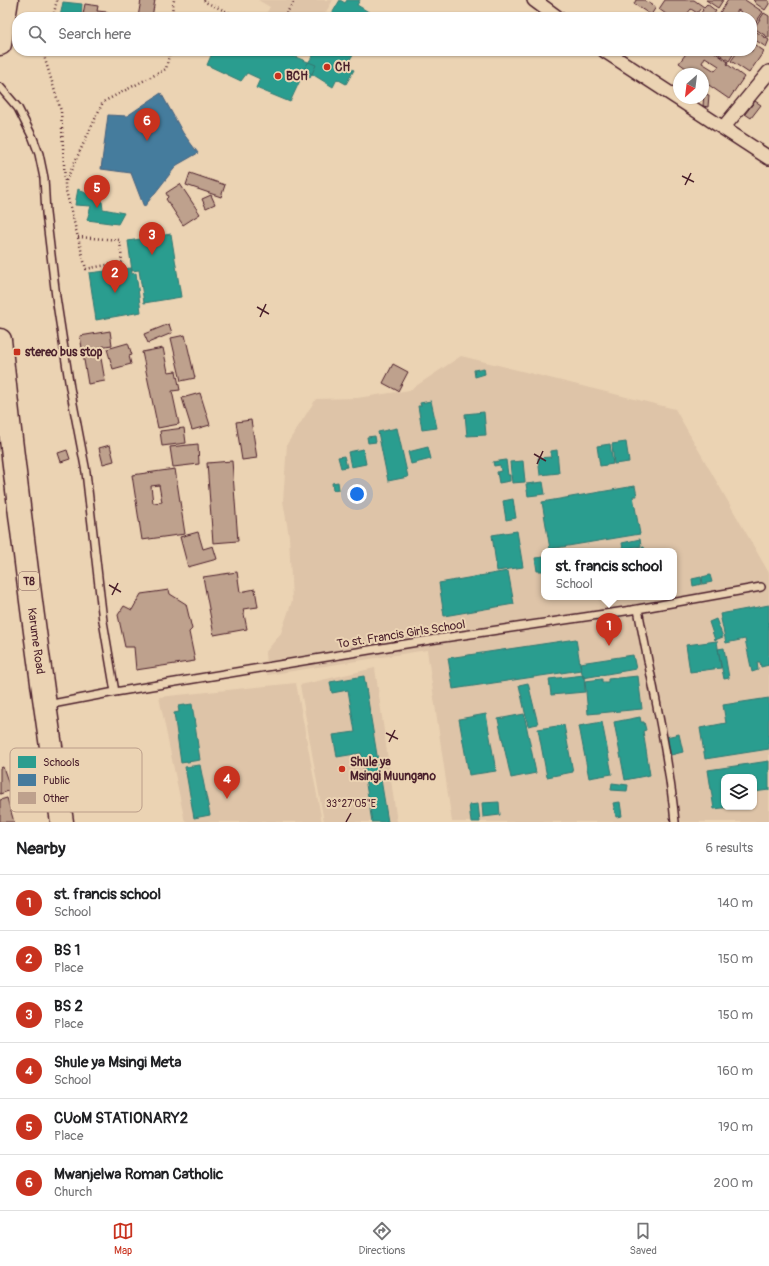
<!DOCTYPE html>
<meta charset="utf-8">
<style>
:root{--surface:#fff;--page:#f2f2f2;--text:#202124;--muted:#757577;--line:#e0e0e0;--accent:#c8321e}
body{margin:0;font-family:Pangolin,sans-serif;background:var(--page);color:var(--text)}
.controls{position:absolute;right:12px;bottom:12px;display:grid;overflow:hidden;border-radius:8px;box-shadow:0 1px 3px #0004}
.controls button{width:36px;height:36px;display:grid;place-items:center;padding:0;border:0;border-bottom:1px solid var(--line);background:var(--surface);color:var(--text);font:20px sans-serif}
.compass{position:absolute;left:673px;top:68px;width:36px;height:36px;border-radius:50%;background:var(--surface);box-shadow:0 1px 3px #0004;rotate:208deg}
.you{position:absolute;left:357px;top:494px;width:14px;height:14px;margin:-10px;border:3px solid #fff;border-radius:50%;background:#1a73e8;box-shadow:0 0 0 6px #1a73e833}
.badge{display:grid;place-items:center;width:26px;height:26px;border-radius:50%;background:var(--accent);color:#fff;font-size:13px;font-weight:700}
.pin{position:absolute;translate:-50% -33px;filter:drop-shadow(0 1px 2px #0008)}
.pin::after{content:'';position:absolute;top:21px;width:14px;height:12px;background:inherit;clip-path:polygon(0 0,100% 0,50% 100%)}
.popup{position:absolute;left:541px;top:548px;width:136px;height:52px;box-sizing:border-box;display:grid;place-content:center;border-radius:8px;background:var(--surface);filter:drop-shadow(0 1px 3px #0005);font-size:13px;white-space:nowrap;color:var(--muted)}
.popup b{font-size:15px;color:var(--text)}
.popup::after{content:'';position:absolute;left:50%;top:100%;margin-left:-8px;border:8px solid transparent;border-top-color:var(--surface)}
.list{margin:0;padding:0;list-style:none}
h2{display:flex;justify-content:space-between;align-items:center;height:52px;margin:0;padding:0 16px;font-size:17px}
h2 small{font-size:13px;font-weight:400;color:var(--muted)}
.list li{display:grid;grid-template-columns:26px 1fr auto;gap:12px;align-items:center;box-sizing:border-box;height:56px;padding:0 16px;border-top:1px solid var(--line)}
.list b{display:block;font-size:15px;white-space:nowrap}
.list p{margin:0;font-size:13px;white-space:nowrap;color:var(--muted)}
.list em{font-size:13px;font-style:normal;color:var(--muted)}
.icon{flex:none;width:22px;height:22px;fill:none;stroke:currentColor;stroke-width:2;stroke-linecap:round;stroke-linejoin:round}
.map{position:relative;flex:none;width:769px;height:822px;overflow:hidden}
.search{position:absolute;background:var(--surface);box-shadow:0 1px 3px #0004;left:12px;right:12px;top:12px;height:44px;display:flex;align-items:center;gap:10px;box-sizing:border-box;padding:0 14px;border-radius:16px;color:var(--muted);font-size:15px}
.sheet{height:388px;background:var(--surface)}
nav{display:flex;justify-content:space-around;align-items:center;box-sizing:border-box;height:56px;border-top:1px solid var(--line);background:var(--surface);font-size:11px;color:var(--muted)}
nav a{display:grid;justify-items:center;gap:2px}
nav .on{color:var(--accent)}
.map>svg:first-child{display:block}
.built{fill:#dec4a8;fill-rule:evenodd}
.schools{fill:#2a9d8f;stroke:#347771}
.public{fill:#457b9d;stroke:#465f7b}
.building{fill:#bea18d;stroke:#4a1f2b;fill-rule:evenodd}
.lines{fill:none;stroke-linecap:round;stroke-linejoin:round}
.service-casing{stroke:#4a1f2b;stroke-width:10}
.minor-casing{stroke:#4a1f2b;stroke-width:16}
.trunk-casing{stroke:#4a1f2b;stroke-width:25}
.path{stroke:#4a1f2b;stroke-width:2.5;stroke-dasharray:1 3;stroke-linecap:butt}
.service{stroke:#ebd3b3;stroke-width:7}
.minor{stroke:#ebd3b3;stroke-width:13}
.trunk{stroke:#ebd3b3;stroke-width:22}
.ticks{fill:none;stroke:#4a1f2b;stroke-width:1.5}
.poi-dot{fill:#c8321e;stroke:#ebd3b3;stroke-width:1.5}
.labels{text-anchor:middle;stroke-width:4;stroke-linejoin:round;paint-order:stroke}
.shield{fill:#ebd3b3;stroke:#7a5554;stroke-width:1}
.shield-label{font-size:11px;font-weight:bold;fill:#4a1f2b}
.poi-label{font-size:12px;font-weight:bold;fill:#4a1f2b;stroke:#ebd3b3;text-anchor:start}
.street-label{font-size:12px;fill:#4a1f2b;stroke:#ebd3b3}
.key{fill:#ebd3b3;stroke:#bb9d8a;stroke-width:1}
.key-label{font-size:11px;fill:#4a1f2b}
.ticks-label{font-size:10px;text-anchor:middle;fill:#4a1f2b;stroke:#ebd3b3;stroke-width:4;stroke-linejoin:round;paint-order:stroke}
</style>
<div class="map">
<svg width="769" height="822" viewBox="0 0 769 822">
<rect width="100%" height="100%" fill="#ebd3b3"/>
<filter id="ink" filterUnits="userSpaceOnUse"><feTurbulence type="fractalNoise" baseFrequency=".025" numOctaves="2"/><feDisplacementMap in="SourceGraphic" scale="8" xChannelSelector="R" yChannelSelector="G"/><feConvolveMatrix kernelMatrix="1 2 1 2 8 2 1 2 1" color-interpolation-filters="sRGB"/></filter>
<g filter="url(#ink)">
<path class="built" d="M258,0H333L323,17H264L270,7Z
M461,356L675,409L769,573V822H452L427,650L267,675L265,653L281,633L292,601L289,536L283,501L287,444L316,399L357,398L410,390ZM544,551H674V597H544ZM724,777H754V807H724Z
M375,668L397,822H324L300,685Z
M296,683L322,822H185L159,697Z"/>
<path class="schools" d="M340,0L345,3L347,0H360L357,5L377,17H330Z
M63,2L82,4L81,17H60Z
M213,51H280L316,65L310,78L303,74L290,102L256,88L260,79L247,73L241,81L207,65Z
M316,51H355L346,66L354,70L346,84L337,79L333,87L304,69Z
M78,189L102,202L103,209L124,213L118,224L87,220L91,206L75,205Z
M171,234L181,297L144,303L139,270L132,271L128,241Z
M131,268L132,274L136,273L141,312L96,320L89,273Z
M484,368L485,374L475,377L474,370Z
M431,401L437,428L422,430L418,406H421L420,403Z
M484,412L486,435L467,436L465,414Z
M397,428L408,477L388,481L378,432Z
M375,436L376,442L368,443L367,437Z
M626,442L629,462L614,464L612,444Z
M610,444L613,464L600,466L597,446Z
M428,447L431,459L411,464L408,452Z
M363,449L366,464L351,467L348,452Z
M557,450L559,473L540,475L538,458L551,457V451Z
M344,456L347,467L341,468L338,457Z
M506,460L508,475H510V481L499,483L497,472L501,471L500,465L494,466L493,462Z
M523,461L525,482L512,483L510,462Z
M338,482L339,489L333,490L332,483Z
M543,482L545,494L528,496L526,484Z
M635,486L637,496H633L640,534L550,549L542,502Z
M513,499L516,518L506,520L503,501Z
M517,531L523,567L497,571L492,535Z
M640,539L641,546L623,549L622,543Z
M644,547L645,551H621Z
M544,557V571H537L535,558Z
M508,571L514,604L444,616L439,583Z
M710,575L712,582L703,584L702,577Z
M701,577L702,584L693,586L692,579Z
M769,605V665L761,667L760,662H757L758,670L752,672L745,639L726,643L720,614Z
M716,619L723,637L715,640L709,622Z
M576,639L581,670L453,689L448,658Z
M717,641L721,668L690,672L686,645Z
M724,648L729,678L724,679L718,649Z
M633,655L636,669L583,678L580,663Z
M584,675L585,692L551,695L549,679Z
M364,676L388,822H372L361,753L337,757L333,735L355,732L348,690L332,693L330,682Z
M638,676L642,709L588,714L585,681L602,679V682H608V679Z
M528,683L538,724L528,726L519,685Z
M769,698V749L705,759L700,728L726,723L723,705Z
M192,704L200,760L181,763L174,713L179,712L178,706Z
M486,714L496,771L469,775L459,719Z
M524,714L536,773L511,778L498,719Z
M640,717L641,722H644L646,730L643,731L650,775L625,780L614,722Z
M602,722L612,774L589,778L579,726Z
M564,725L573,772L547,777L538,729Z
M679,734L683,752L667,756L662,738Z
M769,761V790L754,792V777H724V807H731L714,809L708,770Z
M200,765L210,815L194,818L185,767Z
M612,783L628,785L627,791L611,790Z
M499,802L500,815L483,817L482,803Z
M620,802L622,816L616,817L613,803Z
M478,804L480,822H471L469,805Z"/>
<path class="public" d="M161,93L183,133L198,153L177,165L144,207L131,173L101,169L108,115L127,116Z"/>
<path class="building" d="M141,0H155L152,17H138Z
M636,0H644L656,7L651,15L634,4Z
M665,0H694L704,7L707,4L716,11L712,17H698L703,10L701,8L697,13L691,9L687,14L691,17H670L659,9Z
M706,0H723L718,8Z
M728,0H745L763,12L754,25L752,23V17H743L740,15L741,12L738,10L734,17H722L719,14Z
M753,0H768L769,1V4L765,10L755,3V2Z
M85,4L98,6L97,11L107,12V17L83,14Z
M764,13L769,16V38L754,28Z
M752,25L754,26L752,29L769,40L766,47L752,38Z
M752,43L764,51L749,73L731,61L738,51H752Z
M688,51H713L728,62L727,64L744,77L729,99L703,81V74H694L679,63ZM705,57L719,66L715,71L702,63Z
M715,51H731L734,53L729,61Z
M704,94L709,95L708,107L703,106Z
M755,101L761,105L751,118L745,114Z
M190,173L225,185L221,197L186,185Z
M180,184L200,214L183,225L166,199L168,197L166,193Z
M211,195L215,204L206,208L202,199Z
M169,324L172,333L148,343L144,334Z
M110,331L112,345L99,347L105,381L88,384L80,336Z
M185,335L195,378L181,381L171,338Z
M128,343L132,355L129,356L131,364L113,369L107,349Z
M163,348L168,372L176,371L180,390L172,391L179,424L158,428L142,352Z
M393,364L408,372L398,391L383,383Z
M200,393L210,425L192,430L182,398Z
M251,420L257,458L242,460L236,422Z
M184,428L186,443L162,446L160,431Z
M198,444L199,464L173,467L170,447Z
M110,445L114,461L103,464L99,448Z
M67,450L70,459L61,462L58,453Z
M232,461L238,541L213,543L207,463Z
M175,469L185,534L142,540L132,475ZM159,485L162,502L153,503L151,486Z
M198,532L203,549L213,546L217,559L188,567L180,537Z
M237,572L240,592L255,589L258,607L243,609L247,629L214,635L203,577Z
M169,590L170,594L186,604L192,629L189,632L195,661L136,670L134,647H125L118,615L124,606L132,610L141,594Z
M3,767L11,790L0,794V768Z
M7,798L14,822H0V800Z"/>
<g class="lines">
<g class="service-casing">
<path id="service" d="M0,87L18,108L33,138L39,154L44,178L46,213L56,297L70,388L86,472L103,621L115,692
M638,609C651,680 668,750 675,822
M47,705L115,692L430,640L632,610L761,587"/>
</g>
<g class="minor-casing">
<path id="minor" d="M534,0L557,17
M605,51L769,158
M723,128L769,72"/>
</g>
<g class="trunk-casing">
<g id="trunk">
<path d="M0,44L7,0"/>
<path id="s1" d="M0,340C17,501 38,662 62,822"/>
</g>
</g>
<path class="path" d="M204,0L205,2L239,17
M53,17L57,0
M171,17L174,0
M284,17L295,0
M46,51L44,56L61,111L65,182
M78,237L120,240L122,262L86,269L65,187V183L103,102L166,69L170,51"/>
<use href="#service" class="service"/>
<use href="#minor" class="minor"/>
<use href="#trunk" class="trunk"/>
</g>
</g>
<path class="ticks" d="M682,176L694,182M685,185L691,173M257,307L269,314M260,317L266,304M534,454L546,461M537,464L543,451M109,585L121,592M112,595L118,583M386,733L398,739M389,742L395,730M346,822L351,813"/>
<g class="poi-dot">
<circle cx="327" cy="67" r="4"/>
<circle cx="278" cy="76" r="4"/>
<rect x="13" y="348" width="8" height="8" rx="2"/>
<circle cx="342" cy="769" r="4"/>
</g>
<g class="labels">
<rect class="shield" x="19" y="572" width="20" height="18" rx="3"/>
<g class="shield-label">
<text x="29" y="585">T8</text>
</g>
<g class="poi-label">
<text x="335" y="71">CH</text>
<text x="286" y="80">BCH</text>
<text x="25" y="356">stereo bus stop</text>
<text x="350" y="766">Shule ya<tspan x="350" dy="14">Msingi Muungano</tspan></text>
</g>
<g class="street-label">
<text transform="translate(401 634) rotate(-9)" y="4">To st. Francis Girls School</text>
<text dy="4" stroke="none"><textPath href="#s1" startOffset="303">Karume Road</textPath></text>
</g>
</g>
<rect x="10" y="748" width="132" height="64" rx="6" class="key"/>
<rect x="18" y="756" width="18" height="12" fill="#2a9d8f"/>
<rect x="18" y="774" width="18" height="12" fill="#457b9d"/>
<rect x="18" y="792" width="18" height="12" fill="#bea18d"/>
<g class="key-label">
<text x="43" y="766">Schools</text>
<text x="43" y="784">Public</text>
<text x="43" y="802">Other</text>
</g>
<g class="ticks-label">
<text x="351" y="807">33°27'05"E</text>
</g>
</svg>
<div class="controls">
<button><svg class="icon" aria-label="layers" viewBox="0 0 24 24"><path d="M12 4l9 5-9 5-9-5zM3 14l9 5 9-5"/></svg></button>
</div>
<svg class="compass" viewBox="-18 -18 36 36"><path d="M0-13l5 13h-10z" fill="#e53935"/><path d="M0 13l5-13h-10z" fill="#757577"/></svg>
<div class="you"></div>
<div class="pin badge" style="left:609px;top:646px">1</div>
<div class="popup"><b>st. francis school</b>School</div>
<div class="pin badge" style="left:115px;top:293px">2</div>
<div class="pin badge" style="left:152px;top:255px">3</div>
<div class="pin badge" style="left:227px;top:799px">4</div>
<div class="pin badge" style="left:97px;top:208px">5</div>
<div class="pin badge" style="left:147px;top:141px">6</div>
<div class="search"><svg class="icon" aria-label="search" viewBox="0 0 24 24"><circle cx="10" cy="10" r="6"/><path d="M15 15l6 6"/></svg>Search here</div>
</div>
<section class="sheet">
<h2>Nearby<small>6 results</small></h2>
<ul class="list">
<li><span class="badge">1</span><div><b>st. francis school</b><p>School</p></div><em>140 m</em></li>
<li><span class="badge">2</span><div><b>BS 1</b><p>Place</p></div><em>150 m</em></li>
<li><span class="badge">3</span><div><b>BS 2</b><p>Place</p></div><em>150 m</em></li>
<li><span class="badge">4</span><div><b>Shule ya Msingi Meta</b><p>School</p></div><em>160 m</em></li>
<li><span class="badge">5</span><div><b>CUoM STATIONARY2</b><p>Place</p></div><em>190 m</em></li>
<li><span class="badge">6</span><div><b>Mwanjelwa Roman Catholic</b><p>Church</p></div><em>200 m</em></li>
</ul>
</section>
<nav>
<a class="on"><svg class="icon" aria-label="map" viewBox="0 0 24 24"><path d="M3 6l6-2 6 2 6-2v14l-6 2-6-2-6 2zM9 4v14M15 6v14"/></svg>Map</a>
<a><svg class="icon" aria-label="directions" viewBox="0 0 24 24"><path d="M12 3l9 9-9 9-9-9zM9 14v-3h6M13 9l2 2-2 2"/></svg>Directions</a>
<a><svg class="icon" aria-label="saved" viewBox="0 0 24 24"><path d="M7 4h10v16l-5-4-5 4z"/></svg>Saved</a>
</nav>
